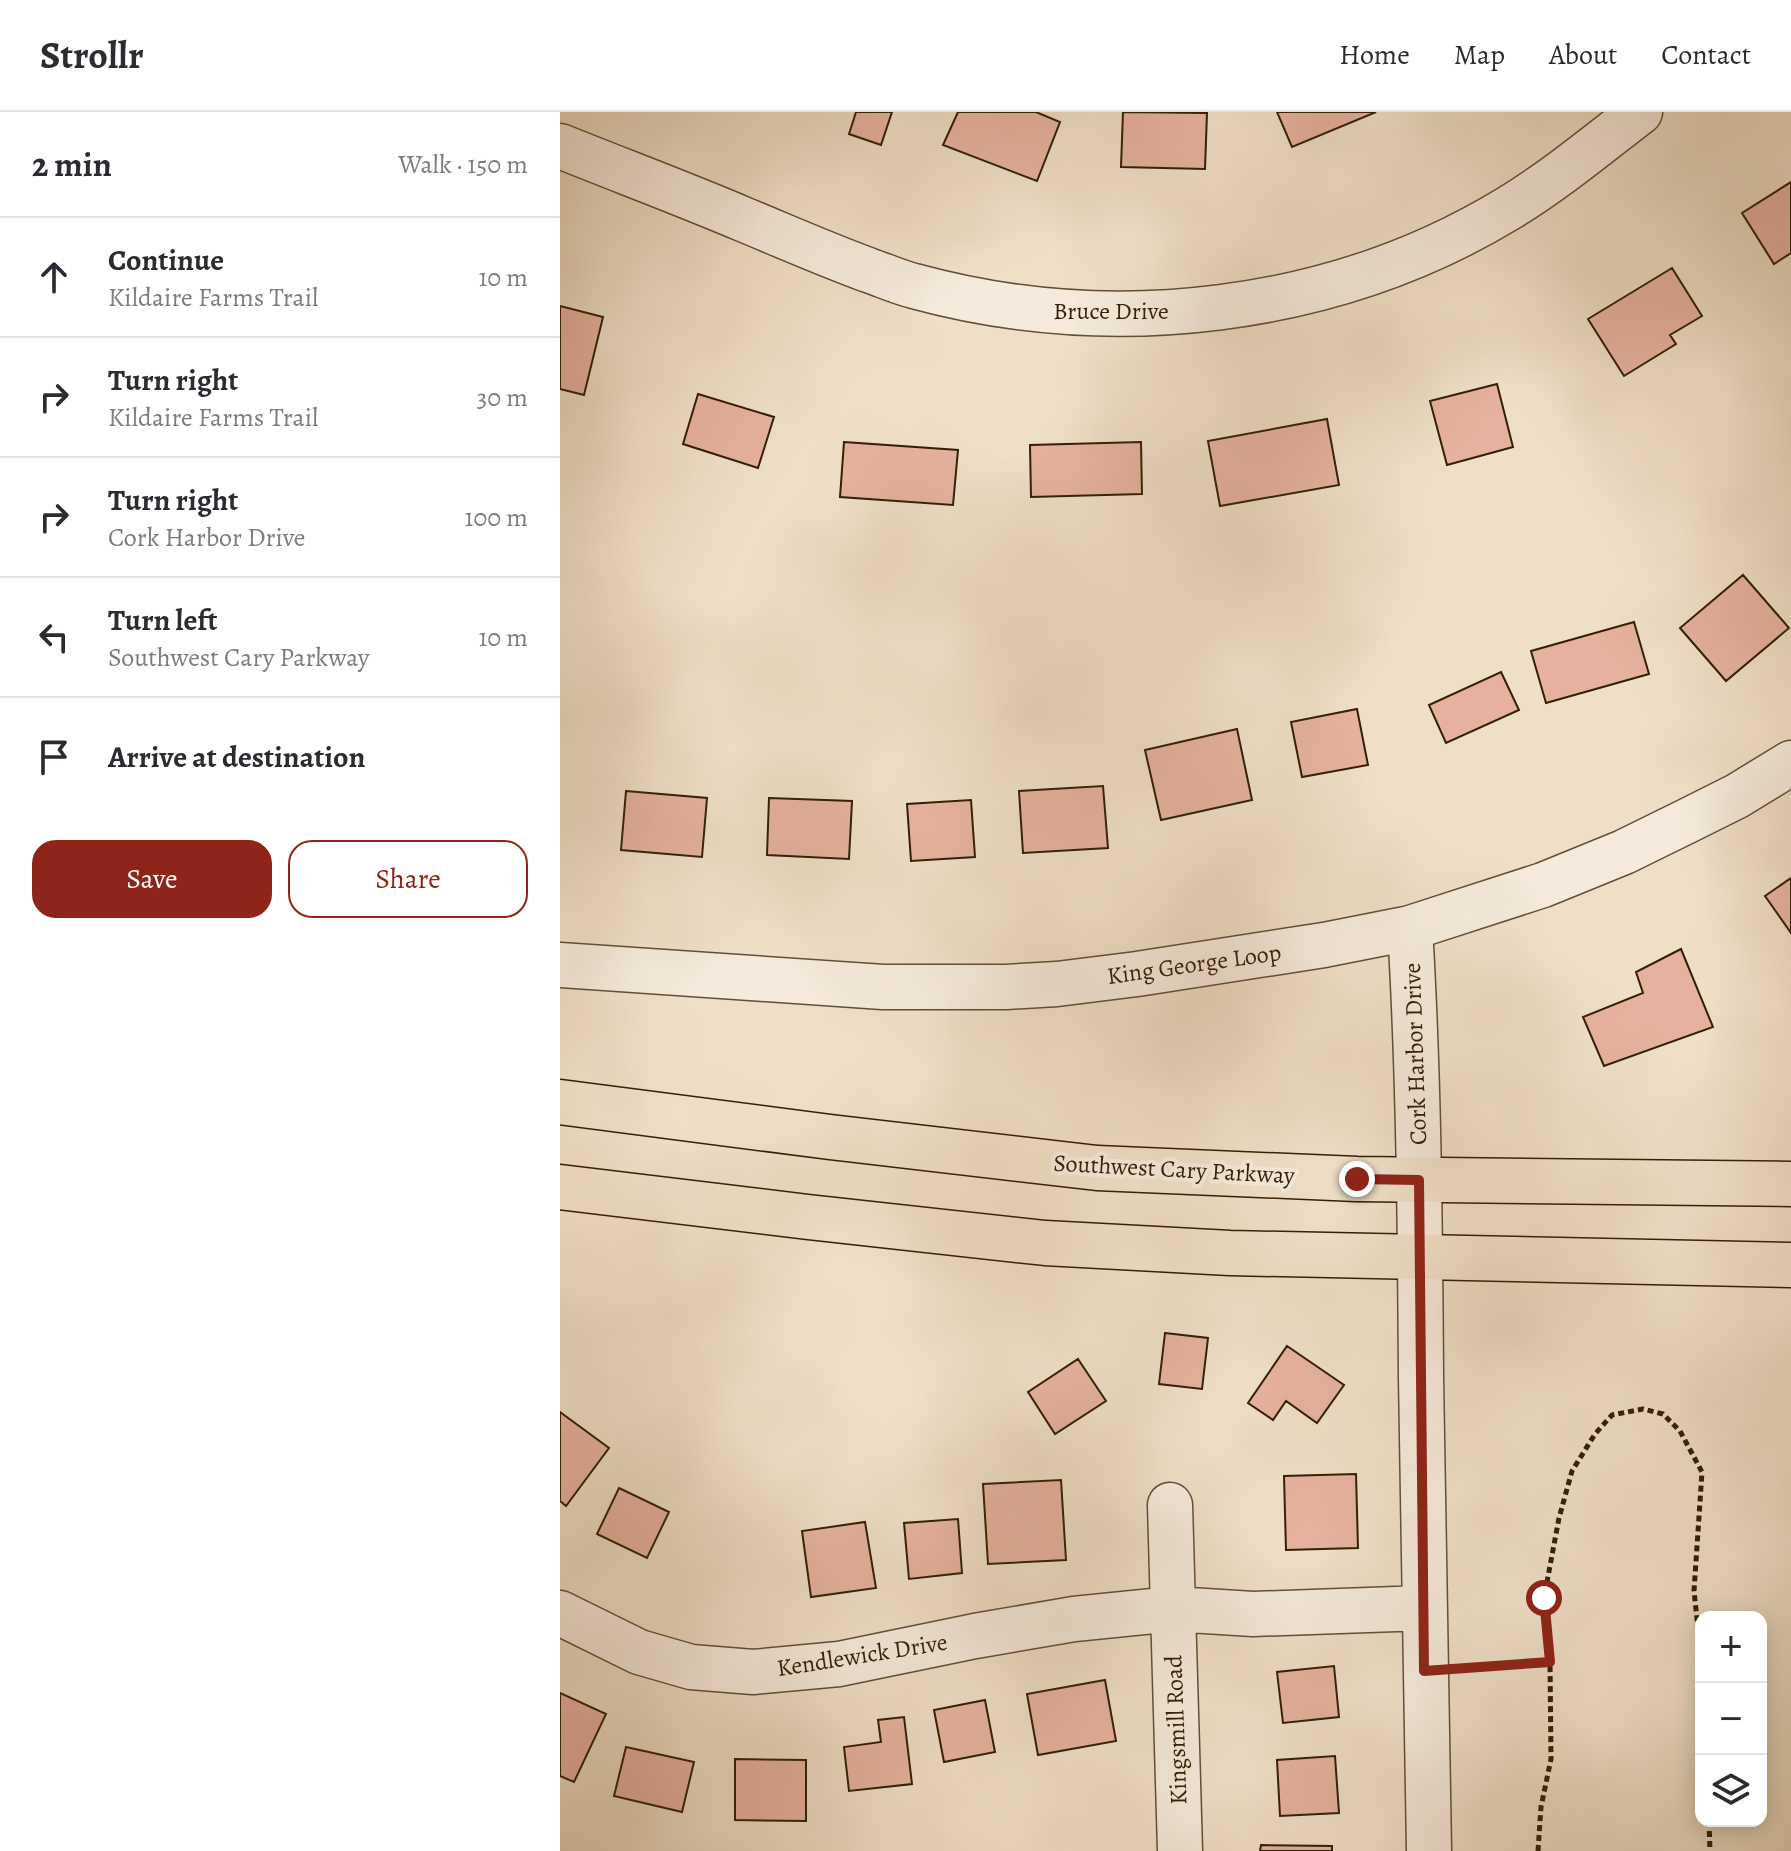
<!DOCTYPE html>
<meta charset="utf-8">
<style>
:root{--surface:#fff;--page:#f2f2f3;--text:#2b2b33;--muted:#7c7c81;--line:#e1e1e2;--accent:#8f2418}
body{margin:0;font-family:Alegreya,serif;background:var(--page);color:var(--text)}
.controls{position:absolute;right:24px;bottom:24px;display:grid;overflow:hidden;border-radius:16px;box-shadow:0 4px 20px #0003}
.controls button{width:72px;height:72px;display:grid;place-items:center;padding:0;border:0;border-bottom:2px solid var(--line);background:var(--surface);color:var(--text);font:40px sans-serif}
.stop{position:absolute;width:24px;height:24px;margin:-18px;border:6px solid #8f2418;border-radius:50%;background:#fff}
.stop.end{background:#8f2418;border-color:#fff;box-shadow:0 2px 8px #0008}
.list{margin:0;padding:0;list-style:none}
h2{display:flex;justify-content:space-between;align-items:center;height:104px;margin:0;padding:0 32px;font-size:34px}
h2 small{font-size:26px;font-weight:400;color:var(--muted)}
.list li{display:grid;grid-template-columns:52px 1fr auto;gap:24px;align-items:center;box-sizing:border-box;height:120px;padding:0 32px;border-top:2px solid var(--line)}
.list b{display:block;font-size:30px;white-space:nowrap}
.list p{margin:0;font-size:26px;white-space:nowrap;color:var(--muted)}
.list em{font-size:26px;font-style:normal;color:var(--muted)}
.actions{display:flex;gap:16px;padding:24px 32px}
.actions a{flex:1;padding:18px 0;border:2px solid var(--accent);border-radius:24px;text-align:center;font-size:28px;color:var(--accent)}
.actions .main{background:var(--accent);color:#fff}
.icon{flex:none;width:44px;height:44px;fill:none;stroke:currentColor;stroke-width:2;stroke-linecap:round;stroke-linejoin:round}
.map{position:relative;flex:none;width:1231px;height:1739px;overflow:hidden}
header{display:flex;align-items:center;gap:48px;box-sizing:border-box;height:112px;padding:0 40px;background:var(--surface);border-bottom:2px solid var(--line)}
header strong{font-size:38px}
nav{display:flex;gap:44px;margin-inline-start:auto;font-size:28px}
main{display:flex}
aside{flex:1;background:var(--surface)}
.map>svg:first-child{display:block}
.building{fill:#e6b29f;stroke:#321f05;stroke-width:2}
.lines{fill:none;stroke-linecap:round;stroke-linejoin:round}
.minor-casing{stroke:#614f36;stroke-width:47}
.major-casing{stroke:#321f05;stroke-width:47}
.path{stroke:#321f05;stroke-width:5;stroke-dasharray:6 4;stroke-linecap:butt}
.minor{stroke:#f5eadb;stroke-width:44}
.major{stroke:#efdfc7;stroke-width:44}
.route{stroke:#8f2418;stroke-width:10}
.labels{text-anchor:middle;stroke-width:8;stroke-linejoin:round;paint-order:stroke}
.street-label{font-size:24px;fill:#321f05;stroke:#f5eadb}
</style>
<header>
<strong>Strollr</strong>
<nav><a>Home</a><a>Map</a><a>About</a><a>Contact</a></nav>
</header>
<main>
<aside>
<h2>2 min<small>Walk · 150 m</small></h2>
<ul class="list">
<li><svg class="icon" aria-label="ahead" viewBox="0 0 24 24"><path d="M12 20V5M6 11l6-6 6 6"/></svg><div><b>Continue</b><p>Kildaire Farms Trail</p></div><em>10 m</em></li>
<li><svg class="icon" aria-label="right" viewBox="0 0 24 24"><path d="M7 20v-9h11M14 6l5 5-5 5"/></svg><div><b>Turn right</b><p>Kildaire Farms Trail</p></div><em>30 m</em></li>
<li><svg class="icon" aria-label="right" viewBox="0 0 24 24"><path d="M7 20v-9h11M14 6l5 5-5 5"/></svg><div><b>Turn right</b><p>Cork Harbor Drive</p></div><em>100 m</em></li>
<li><svg class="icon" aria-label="left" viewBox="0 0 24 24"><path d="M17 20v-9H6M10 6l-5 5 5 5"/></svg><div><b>Turn left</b><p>Southwest Cary Parkway</p></div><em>10 m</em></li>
<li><svg class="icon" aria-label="arrive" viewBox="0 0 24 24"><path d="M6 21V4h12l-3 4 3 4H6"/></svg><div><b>Arrive at destination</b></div></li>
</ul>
<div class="actions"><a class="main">Save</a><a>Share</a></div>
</aside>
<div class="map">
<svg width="1231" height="1739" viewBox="0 0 1231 1739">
<rect width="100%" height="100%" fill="#efdfc7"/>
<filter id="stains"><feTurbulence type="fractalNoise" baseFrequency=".0025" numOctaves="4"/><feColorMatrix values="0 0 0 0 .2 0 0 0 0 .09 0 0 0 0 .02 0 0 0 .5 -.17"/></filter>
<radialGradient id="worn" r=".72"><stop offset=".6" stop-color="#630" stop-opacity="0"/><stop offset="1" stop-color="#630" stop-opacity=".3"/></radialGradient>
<path class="building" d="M296,0H332L321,33L289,22Z
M398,0H476L500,10L477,69L383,33Z
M563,0L647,1L645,57L561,55Z
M717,0H816L732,35Z
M1231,70V141L1214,152L1182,101Z
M1112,156L1142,204L1110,223L1116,232L1064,264L1028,207Z
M0,194L43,205L24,283L0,277Z
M937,272L953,335L887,353L870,289Z
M138,282L214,305L198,356L123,332Z
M767,307L779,373L660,394L648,329Z
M284,330L398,338L393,393L280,385Z
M581,330L582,382L471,385L470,333Z
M1183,463L1229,516L1166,569L1120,516Z
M1074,510L1089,562L986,591L971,539Z
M941,560L959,598L886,631L869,593Z
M797,597L808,653L742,665L731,610Z
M677,617L692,688L601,708L585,638Z
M543,674L548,736L463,741L459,679Z
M66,679L147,686L142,745L61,738Z
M209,686L292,689L289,747L207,743Z
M411,688L415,745L351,749L347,692Z
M1231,766V821L1205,784Z
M1121,837L1153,915L1044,954L1023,905L1083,881L1076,860Z
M605,1221L648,1226L642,1277L599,1272Z
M727,1234L784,1273L757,1311L726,1289L713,1308L688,1291Z
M518,1247L546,1289L495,1322L468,1280Z
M0,1300L49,1336L6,1394L0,1389Z
M796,1362L798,1436L726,1438L724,1364Z
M501,1368L506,1448L428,1452L423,1372Z
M59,1376L109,1400L87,1446L37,1422Z
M398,1407L402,1461L349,1467L344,1411Z
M305,1410L316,1476L251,1485L242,1419Z
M774,1554L779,1605L723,1611L717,1560Z
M545,1568L556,1629L478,1643L467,1582Z
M0,1581L46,1602L14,1670L0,1664Z
M425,1588L435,1640L384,1650L374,1598Z
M344,1605L352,1672L289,1679L284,1635L321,1630L318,1608Z
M66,1635L134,1650L122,1700L54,1684Z
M775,1644L779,1701L720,1704L717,1648Z
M175,1647L246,1648V1709L175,1708Z
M701,1733L772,1734V1739H700Z"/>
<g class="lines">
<g class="minor-casing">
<path id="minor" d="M0,34C62,59 124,82 185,108C226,125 267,143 308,158C323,163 338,170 354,174C551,228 773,203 949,96C995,68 1037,33 1080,0
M850,816C859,966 860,1116 861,1265C863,1423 865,1581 869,1739
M0,853L323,875H446L497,872L577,862L764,833L850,816L983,773L1064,740L1127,709L1177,684L1231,651
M610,1393L620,1739
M0,1501L79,1540L131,1555L193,1560L279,1552L415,1524L514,1507L613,1497L693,1502L864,1496"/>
</g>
<g class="major-casing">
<path id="major" d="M0,990L270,1025L537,1056L797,1067L1231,1072
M0,1075L248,1105L485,1131L670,1141L1231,1153"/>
</g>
<path class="path" d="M901,1556L990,1550
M1149,1709L1150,1739
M978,1739L981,1695L991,1647L990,1550L984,1486L999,1406L1012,1359L1035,1322L1052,1303L1083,1297L1103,1302L1120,1319L1142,1360L1134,1479L1141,1544"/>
<use href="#minor" class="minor"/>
<use href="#major" class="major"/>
</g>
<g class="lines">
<path class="route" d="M797,1067L859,1068L864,1559L990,1550L984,1486"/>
</g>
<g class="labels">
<g class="street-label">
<text x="551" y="207">Bruce Drive</text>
<text transform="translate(634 852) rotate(-8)" y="8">King George Loop</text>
<text transform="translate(855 942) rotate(-92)" y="8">Cork Harbor Drive</text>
<text transform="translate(614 1057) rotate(3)" y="8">Southwest Cary Parkway</text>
<text transform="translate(302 1543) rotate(-9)" y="8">Kendlewick Drive</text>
<text transform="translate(616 1618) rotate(-92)" y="8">Kingsmill Road</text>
</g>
</g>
<rect width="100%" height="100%" filter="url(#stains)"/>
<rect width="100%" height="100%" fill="url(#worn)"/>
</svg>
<div class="controls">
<button>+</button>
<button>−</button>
<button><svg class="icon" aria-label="layers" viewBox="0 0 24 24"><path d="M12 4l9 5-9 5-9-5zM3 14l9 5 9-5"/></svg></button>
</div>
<div class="stop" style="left:984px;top:1486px"></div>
<div class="stop end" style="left:797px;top:1067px"></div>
</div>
</main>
